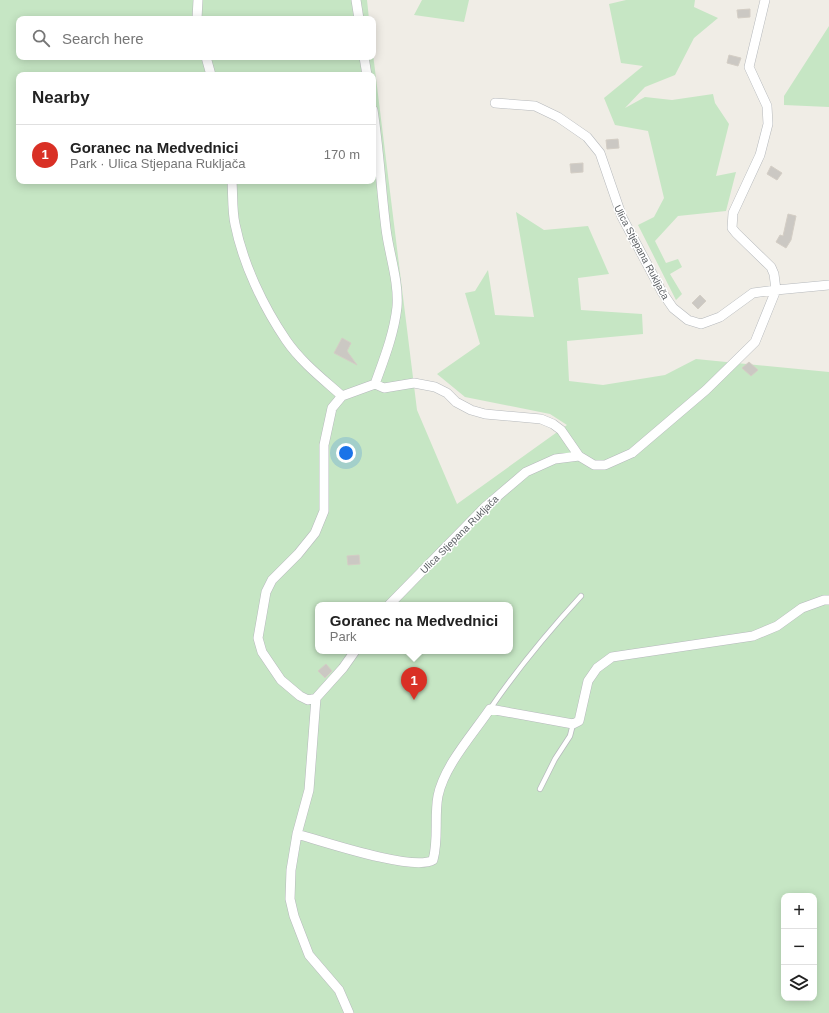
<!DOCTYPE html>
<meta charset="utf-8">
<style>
:root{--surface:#fff;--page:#f6f6f6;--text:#222;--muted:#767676;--line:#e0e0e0;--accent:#d93025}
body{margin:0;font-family:Arial,sans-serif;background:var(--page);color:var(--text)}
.controls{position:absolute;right:12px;bottom:12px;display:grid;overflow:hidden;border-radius:8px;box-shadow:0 2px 10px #0003}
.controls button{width:36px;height:36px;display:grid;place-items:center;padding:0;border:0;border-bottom:1px solid var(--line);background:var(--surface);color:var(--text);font:20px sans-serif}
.you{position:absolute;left:346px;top:453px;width:14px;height:14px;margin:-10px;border:3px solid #fff;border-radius:50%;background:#1a73e8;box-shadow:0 0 0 6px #1a73e833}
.badge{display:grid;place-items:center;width:26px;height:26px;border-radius:50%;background:var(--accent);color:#fff;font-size:13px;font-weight:700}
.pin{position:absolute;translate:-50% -33px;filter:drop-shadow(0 1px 2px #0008)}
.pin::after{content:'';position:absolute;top:21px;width:14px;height:12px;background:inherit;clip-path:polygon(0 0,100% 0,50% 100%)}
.popup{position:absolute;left:315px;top:602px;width:198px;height:52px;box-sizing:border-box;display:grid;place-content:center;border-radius:8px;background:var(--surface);filter:drop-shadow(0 1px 3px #0005);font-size:13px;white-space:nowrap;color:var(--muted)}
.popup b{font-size:15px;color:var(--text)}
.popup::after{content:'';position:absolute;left:50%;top:100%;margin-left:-8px;border:8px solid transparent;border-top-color:var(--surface)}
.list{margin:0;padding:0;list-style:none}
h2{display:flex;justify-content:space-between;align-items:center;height:52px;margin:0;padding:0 16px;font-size:17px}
h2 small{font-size:13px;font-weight:400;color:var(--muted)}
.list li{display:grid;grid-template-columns:26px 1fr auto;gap:12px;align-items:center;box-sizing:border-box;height:60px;padding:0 16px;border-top:1px solid var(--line)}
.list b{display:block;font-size:15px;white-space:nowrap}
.list p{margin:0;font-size:13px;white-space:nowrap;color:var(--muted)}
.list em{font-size:13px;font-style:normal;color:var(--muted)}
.icon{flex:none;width:22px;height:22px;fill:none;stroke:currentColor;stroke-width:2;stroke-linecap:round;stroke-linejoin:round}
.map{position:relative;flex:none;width:829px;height:1013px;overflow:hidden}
.search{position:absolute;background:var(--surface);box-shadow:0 2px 10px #0003;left:16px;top:16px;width:360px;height:44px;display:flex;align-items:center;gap:10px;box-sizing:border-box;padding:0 14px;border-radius:8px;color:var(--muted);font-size:15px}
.panel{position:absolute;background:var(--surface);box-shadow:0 2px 10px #0003;left:16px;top:72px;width:360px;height:112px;border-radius:8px}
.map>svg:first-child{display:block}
.green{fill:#c6e6c4;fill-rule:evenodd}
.building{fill:#cbc8c3;stroke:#d4cec5}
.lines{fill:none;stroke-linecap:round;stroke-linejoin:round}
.lane-casing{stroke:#b6b9bc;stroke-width:6}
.street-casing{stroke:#b6b9bc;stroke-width:10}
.lane{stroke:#fff;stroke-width:4.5}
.street{stroke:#fff;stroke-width:9}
.labels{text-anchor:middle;stroke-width:3;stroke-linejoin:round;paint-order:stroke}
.street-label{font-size:10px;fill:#5e6266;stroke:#fff}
</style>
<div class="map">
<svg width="829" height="1013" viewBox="0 0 829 1013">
<rect width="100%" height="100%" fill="#f0ede6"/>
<path class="green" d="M0,0H367L369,19H19V57H373V54L417,410L457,504L567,425L550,414L465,397L437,374L480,344L465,293L475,291L488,270L495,315L534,317L516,212L544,230L588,226L609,274L578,278L581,310L642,314L643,334L567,341L569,381L603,385L665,375L696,359L829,372V1013H0ZM19,75H373V181H19ZM318,605H510V651H318ZM784,896H814V998H784Z
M422,0H469L464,22L414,15Z
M626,0H695L694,7L718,18L694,38L675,75L645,87L625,108L645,97L672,100L713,94L715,103L729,124L716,176L736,172L726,211L678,216L655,241L666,263L678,259L682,267L670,274L682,294L676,300L638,225L654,217L664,198L648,131L615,125L604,98L643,66L621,63L609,4Z
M829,26V107L784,105V96Z"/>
<path class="building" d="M750,9V17L738,18L737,10Z
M729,55L741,58L738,66L727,63Z
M618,139L619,148L607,149L606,140Z
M583,163V172L571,173L570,164Z
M771,166L782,173L777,180L767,174Z
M788,214L796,216L791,240L786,248L776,242L780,235L783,236Z
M700,295L706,301L698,309L692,303Z
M342,338L351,343L347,351L357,365L334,353Z
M749,362L758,370L751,376L742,368Z
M359,555L360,564L348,565L347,556Z
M326,664L332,671L325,678L318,671Z"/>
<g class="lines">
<g class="lane-casing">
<path id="lane" d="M490,709C518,668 548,632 581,596
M540,789L555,759L570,736L573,724"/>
</g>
<g class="street-casing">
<path id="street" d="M356,0L359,19
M197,19L198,0
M206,57L211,75
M364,57L367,75
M495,103L535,106L558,117L587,137L600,153L622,217L662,292L673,308L688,320L701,324L720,317L753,293L776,290L774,274L771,267L736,233L732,228L733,213L760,155L768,124L767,106L749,67L765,0
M232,181C233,195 232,210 235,224C243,264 263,306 286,340C301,362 323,379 342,396
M375,384L384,388L414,383L435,387L447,393L456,402L471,410L485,414L541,419L553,424L561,430L579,456
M389,605L485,507L526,472L555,459L579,456L594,465H605L632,453L706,390L755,342L776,290L829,285
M355,651L343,668L316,698L308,700L300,696L281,680L262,652L258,638L266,592L272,580L298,554L315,533L324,511V445L332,408L342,396L375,384C384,359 394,334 397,307C399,281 389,254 386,229C381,189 379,149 373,110
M316,698L309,790L297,834L291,870L290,899L294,916L309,955L339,990L349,1013
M297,834C322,841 414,872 433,860C439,839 434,817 438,796C444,766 473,734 490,709L573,724L579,721L588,681L597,668L612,657L753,636L777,626L802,608L824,600H829"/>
</g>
<use href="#lane" class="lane"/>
<use href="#street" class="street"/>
</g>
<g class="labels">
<g class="street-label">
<text transform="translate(642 252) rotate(62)" y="4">Ulica Stjepana Rukljača</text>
<text transform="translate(459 534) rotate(-45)" y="4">Ulica Stjepana Rukljača</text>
</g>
</g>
</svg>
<div class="controls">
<button>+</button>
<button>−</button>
<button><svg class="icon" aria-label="layers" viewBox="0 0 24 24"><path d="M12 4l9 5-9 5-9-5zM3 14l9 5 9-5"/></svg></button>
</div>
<div class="you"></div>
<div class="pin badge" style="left:414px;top:700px">1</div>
<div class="popup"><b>Goranec na Medvednici</b>Park</div>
<div class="search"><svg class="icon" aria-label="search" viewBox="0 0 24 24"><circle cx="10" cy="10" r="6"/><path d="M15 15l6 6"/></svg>Search here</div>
<section class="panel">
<h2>Nearby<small></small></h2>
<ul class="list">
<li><span class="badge">1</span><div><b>Goranec na Medvednici</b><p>Park · Ulica Stjepana Rukljača</p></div><em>170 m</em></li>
</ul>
</section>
</div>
